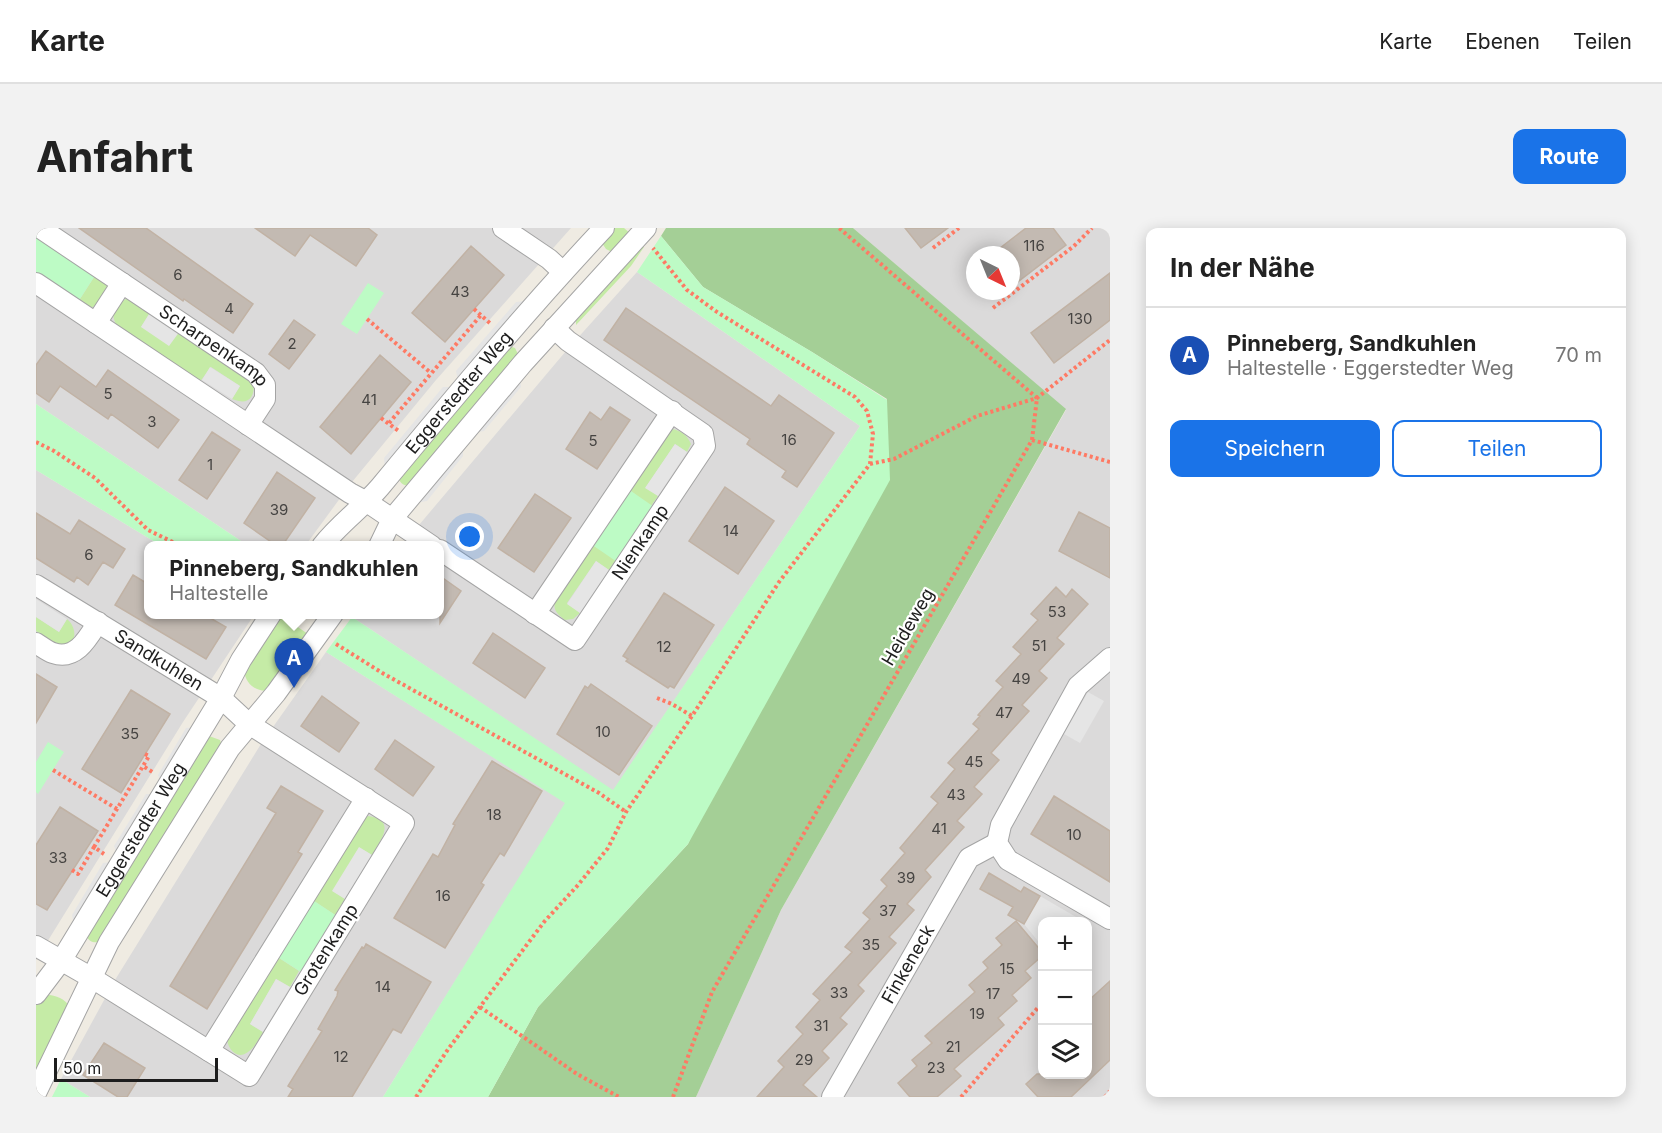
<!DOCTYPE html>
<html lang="de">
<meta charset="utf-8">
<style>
:root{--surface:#fff;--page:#f2f2f2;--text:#222;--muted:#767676;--line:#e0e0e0;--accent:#1a73e8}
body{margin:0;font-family:Inter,sans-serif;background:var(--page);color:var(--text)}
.controls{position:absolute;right:18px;bottom:18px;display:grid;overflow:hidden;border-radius:12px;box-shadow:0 3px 15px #0003}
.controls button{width:54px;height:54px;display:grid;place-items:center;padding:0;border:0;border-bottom:2px solid var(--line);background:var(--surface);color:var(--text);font:30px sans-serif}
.compass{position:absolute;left:930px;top:18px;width:54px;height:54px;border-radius:50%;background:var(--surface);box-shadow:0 3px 15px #0003;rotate:137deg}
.scale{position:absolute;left:18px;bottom:15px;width:164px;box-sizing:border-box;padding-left:6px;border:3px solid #1d1d1d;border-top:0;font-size:16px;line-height:21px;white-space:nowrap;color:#1d1d1d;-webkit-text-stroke:4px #fff;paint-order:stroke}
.you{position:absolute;left:434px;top:309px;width:21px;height:21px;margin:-15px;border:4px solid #fff;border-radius:50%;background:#1a73e8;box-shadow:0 0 0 9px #1a73e833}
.badge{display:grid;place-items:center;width:39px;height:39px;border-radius:50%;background:var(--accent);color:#fff;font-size:20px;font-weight:700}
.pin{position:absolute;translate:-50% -50px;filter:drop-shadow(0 2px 3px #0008)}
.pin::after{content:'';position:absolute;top:32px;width:21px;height:18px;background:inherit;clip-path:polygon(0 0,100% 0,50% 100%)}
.popup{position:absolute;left:108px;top:313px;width:300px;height:78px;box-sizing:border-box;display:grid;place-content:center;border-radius:12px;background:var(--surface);filter:drop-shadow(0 2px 4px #0005);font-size:20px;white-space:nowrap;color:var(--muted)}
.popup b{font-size:22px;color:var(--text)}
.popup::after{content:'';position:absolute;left:50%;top:100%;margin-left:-12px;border:12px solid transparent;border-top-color:var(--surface)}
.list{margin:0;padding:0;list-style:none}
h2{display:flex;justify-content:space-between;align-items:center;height:78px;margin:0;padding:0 24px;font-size:26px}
h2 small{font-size:20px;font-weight:400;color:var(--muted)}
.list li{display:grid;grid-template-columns:39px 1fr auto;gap:18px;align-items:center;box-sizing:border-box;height:96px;padding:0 24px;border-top:2px solid var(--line)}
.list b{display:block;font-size:22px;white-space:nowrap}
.list p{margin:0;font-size:20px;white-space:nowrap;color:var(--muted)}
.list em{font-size:20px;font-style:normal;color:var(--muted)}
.actions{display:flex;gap:12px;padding:18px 24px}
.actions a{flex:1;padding:14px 0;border:2px solid var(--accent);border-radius:12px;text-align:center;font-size:21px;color:var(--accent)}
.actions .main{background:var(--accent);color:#fff}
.icon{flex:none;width:33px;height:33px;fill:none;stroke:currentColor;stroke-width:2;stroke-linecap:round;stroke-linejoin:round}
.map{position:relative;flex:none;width:1074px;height:869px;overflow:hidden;border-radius:12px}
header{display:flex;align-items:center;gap:36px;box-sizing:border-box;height:84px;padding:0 30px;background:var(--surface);border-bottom:2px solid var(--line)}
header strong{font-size:28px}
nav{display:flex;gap:33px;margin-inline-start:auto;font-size:21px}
.intro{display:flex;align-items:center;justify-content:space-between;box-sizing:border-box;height:144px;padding:0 36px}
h1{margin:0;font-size:42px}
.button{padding:15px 27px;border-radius:12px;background:var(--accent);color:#fff;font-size:21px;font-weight:700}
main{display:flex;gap:36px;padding:0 36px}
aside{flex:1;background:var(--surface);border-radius:12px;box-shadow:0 3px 15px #0003}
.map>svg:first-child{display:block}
.residential{fill:#dbdada;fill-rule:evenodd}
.grass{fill:#c5eba6}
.forest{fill:#a4cf96}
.park{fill:#bdfbc5}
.parking{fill:#e5e5e5}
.building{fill:#c3bab2;stroke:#c1b2a4;stroke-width:1.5}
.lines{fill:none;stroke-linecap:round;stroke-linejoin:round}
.street-casing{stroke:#a4a4a4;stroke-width:22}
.path{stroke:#fe7a64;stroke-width:4;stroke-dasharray:3 3;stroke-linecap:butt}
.street{stroke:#fff;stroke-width:20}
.labels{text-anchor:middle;stroke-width:4.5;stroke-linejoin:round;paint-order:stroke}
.number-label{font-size:15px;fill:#464442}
.street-label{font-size:18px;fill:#1d1d1d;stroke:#fff}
</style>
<header>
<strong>Karte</strong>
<nav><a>Karte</a><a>Ebenen</a><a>Teilen</a></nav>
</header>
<div class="intro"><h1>Anfahrt</h1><a class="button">Route</a></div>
<main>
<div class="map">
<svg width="1074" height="869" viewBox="0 0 1074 869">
<rect width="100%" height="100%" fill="#efebe2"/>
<path class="residential" d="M0,0H535L400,152L316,254L269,318L211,317L0,176Z
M817,0H1074V869H660L745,682L1030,182ZM939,27H975V63H939ZM1006,694H1052V846H1006Z
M601,44L824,198L577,563L316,389L318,386H404V318L368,317L383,297L530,123Z
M0,242L124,317L112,318V386L218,387L147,494L0,732Z
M290,424L530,575L347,869H54L25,851L79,752L225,516Z"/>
<path class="grass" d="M576,0H588L596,7L576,24L570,21L566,15Z
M606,16L608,19L595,38L540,97V85Z
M60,46L68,52L71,59L62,76L55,80L42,74Z
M90,71L98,72L115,83L105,99L144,103L212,149L218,156C218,172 211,177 196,171L204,158L175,139L163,155L81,98C74,86 77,77 90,71Z
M473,118L479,120L482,126V132L373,258C366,257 364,255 362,248Z
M636,201C646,203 651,207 655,216L651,224L639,216L610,259L622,268L615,278L592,261L630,206Z
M555,316L580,332L573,342L560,333L531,375L544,385L537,391L529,392C520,385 517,382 519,371Z
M244,387L275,408L235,462C221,465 210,457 208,443Z
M0,389L23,404L31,391C40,398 43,416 27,417C17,417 8,408 0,403Z
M173,508L184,512L186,518L64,714C57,715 53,714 50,707Z
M332,588C361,592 345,612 336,627L324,620L297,663L309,671L299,687L275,671L325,592Z
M240,728L263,743L254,759L240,751L214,796L227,804C223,811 219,819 212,824C200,833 190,819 191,808Z
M14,767C24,769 31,772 35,782L0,854V774L6,768Z"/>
<path class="forest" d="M630,0H817L1030,181L745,682L660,869H452L502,779L652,616L851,171L776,124L667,59L625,8Z"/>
<path class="park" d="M0,6L60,46L42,74L0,46Z
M625,8L667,59L776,124L851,172L854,252L652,616L502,779L452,869H347L529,575L290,424L316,389L577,562L824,198L601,44Z
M332,55L348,65L321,106L305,96Z
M0,176L211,317H124L0,242Z
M592,261L621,281L584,336L555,316Z
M12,514L28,524L2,566L0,564V534Z
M275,671L304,690L268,746L240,728Z
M25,851L54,869H16Z"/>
<path class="parking" d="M491,73L422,153L420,143L480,74Z
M115,83L144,103L133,118L105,99Z
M174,139L204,158L196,171L166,152Z
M484,148L485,159L448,203L437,205Z
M407,159H417L349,242L348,230Z
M639,216L651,224L622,268L609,260Z
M427,217V228L391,273L379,275Z
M560,333L573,342L544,385L531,376Z
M0,371L31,391L23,404L0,389Z
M1052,464L1068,473L1044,515L1028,506Z
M160,499L125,555L122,547L150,500Z
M110,566H118L81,626L78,618Z
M323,619L336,627L309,671L296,663Z
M76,634L38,698L36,687L67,635Z
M1004,668L1047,693L1006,694V718L988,696Z
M240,751L254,759L227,804L214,796Z"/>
<path class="building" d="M43,0H110L217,76L197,105L148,71L147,73Z
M219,0H332L341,7L320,38L274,7L259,28Z
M869,0H912L885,20Z
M990,0H1017L1030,17L975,59V27H955Z
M435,18L468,47L409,114L376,85Z
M1074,45V92L1018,135L995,105Z
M590,80L735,178L743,167L798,205L761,259L746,249L750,243L711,216L714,211L568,112Z
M258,92L279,107L253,141L233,126Z
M10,123L60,159L72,142L143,192L122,220L75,186L72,191L24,158L13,174L0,165V137Z
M344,127L375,154L315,226L284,199Z
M574,179L594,192L561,241L530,221L554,184L565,192Z
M176,204L204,222L171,271L143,252Z
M241,244L279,270L246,318H241L208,295Z
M689,259L738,293L702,346L653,313Z
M499,266L535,290L498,344L462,320Z
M1043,284L1074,300V350L1023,323Z
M0,285L34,306L43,292L89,321L77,340L67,334L52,357L41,349L38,354L0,330Z
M97,347L112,356V387H169L190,399L170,431L79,377Z
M404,348L425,363L404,395Z
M1020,359L1030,369L1036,361L1052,376L1021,410L1028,416L1003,443L1011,450L986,477L993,483L955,525L963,532L938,559L946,566L921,593L928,599L889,642L895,649L871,676L878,682L853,709L860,715L822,757L828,763L804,790L811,796L786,823L793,830L767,857L781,869H721L748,839L742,833L767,806L760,799L784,772L777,766L816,724L809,719L834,691L827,685L851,658L845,652L869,625L864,620L902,575L895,569L919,541L912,535L943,501L937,496L944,488L942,487L967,459L960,453L985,426L977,419L1002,392L995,386Z
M628,365L678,397L638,460L634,458L632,460L590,433L592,431L587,428Z
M457,405L509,440L489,470L437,435Z
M0,446L21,459L0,495Z
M555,456L616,498L583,547L521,506L549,458L552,460Z
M95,462L134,486L85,565L46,541Z
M286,468L323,495L303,524L265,498Z
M359,512L398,539L377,568L339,541Z
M456,533L506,563L468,628L464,625L445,655L448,657L409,720L358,690L397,626L402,629L419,597L417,596Z
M245,558L287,583L262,624L266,626L171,781L134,758L240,585L231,580Z
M1018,568L1074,603V654L995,606Z
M24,579L62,603L11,682L0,676V617Z
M953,645L985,664L988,659L1004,668L988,696L972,687L977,679L944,661Z
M980,693L1006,724V728L989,743L995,750L976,767L981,773L962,790L968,797L918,841L925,848L901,869H874L862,855L881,838L876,832L896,815L889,808L939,764L933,757L952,740L947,734L966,717L960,710Z
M330,716L395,754L365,805L357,801L316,869H252L257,861L252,858L286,803L282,801L301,768L302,763L299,762L326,719L328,720Z
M1074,753V832L1035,869H1002L990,856L1001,846H1052V773Z
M68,815L109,840L91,869H82L47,847Z"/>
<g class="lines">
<g class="street-casing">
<g id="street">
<path id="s1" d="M4,0L220,145L229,157V171L212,197"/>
<path d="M467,0L513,31L527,44"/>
<path d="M0,55L314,265L331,274L396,318"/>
<path d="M60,95L86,55"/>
<path id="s2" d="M286,318C303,296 326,280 344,259C417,171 490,83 568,0"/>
<path d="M343,318L356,291L487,135L610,0"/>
<path id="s3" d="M404,322L539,412L669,218L667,206L532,113L518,100"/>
<path id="s4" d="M0,357L185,470L213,496L368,595L213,848L56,750L0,718"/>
<path d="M499,386L636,183"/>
<path d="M0,415C5,418 11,423 17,425C40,433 52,410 62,394"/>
<path d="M1074,430L1042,458L965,597L961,615L972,632L1074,691"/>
<path id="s5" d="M0,766L25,733L185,470L205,432L235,386"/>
<path d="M173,823L330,570"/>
<path d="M0,865L73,714L194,520L240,465L297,386"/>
<path id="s6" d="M796,869L933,630L961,615"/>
</g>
</g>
<path class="path" d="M897,20L923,0
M957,80L1038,18L1056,0
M438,81L455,96
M331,91L395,145
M345,190L364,204
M353,195L445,87
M996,212L1074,234
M0,214L18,223L59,250L112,302L145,318
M834,236L858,231L941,188L1001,170L1074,112
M300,416L348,446L563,565L590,584
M621,470L636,476L656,488
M109,526L113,528L107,538L118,545
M17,542L81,581
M58,619L107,538
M36,642L42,646L58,619L68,626
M444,779L541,846L583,869
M380,869L413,820L508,694L542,657L572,620L590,584L656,488L743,354L834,236L837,206L831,183L819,169L681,84L651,62L617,20
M637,869L676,764L996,212L1001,170L803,0
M925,869L1006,775
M1069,869L1074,863"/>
<use href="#street" class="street"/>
</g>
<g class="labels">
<g class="number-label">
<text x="998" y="23">116</text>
<text x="142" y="52">6</text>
<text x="424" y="69">43</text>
<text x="193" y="86">4</text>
<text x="1044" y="96">130</text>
<text x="256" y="121">2</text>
<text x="72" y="171">5</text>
<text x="333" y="177">41</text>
<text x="116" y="199">3</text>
<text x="753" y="217">16</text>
<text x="557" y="218">5</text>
<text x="174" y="242">1</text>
<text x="243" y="287">39</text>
<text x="695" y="308">14</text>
<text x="53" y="332">6</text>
<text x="1021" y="389">53</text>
<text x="1003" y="423">51</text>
<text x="628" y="424">12</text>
<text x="985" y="456">49</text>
<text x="968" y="490">47</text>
<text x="567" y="509">10</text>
<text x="94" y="511">35</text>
<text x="938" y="539">45</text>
<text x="920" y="572">43</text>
<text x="458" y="592">18</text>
<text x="903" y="606">41</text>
<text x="1038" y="612">10</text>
<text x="22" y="635">33</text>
<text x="870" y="655">39</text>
<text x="407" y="673">16</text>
<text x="852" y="688">37</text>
<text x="835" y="722">35</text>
<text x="971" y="746">15</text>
<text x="347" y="764">14</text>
<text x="803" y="770">33</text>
<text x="957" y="771">17</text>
<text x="941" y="791">19</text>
<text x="785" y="803">31</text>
<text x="917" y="824">21</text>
<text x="305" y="834">12</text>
<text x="768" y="837">29</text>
<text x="900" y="845">23</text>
</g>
<g class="street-label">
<text dy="6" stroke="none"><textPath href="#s1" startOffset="210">Scharpenkamp</textPath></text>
<text dy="6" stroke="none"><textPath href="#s2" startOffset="206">Eggerstedter Weg</textPath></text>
<text dy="6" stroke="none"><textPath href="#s3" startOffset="280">Nienkamp</textPath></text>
<text transform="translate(872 399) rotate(-60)" y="6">Heideweg</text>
<text dy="6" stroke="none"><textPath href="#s4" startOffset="144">Sandkuhlen</textPath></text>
<text dy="6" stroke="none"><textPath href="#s5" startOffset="195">Eggerstedter Weg</textPath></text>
<text transform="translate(290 722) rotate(-58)" y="6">Grotenkamp</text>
<text dy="6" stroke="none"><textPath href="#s6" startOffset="153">Finkeneck</textPath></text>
</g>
</g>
</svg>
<div class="controls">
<button>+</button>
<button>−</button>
<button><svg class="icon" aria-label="layers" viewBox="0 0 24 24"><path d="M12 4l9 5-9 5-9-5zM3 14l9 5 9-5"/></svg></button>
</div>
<svg class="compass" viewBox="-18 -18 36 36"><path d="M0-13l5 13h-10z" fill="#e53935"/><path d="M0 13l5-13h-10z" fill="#767676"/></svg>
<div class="scale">50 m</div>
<div class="you"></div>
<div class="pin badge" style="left:258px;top:460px;background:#1a4fb4">A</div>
<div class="popup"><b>Pinneberg, Sandkuhlen</b>Haltestelle</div>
</div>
<aside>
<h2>In der Nähe<small></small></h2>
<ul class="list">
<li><span class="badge" style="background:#1a4fb4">A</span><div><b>Pinneberg, Sandkuhlen</b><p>Haltestelle · Eggerstedter Weg</p></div><em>70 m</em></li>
</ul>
<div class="actions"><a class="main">Speichern</a><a>Teilen</a></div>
</aside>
</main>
